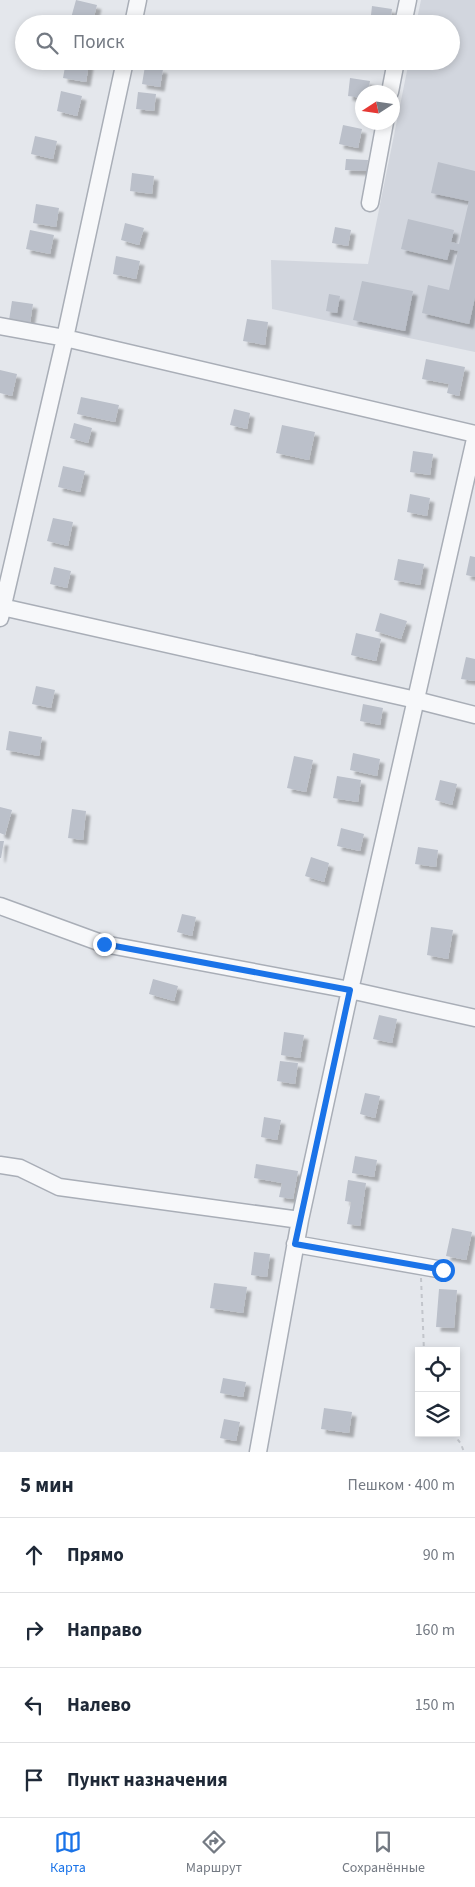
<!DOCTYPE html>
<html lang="ru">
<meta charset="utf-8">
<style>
:root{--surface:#fff;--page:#f6f6f7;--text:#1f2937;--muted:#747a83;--line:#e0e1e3;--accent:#1a73e8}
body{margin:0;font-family:"Source Sans 3",sans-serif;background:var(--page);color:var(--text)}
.controls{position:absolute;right:15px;bottom:15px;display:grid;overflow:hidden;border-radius:0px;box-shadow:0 2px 8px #0003}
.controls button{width:45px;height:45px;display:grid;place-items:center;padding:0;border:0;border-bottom:1px solid var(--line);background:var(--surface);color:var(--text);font:25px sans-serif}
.compass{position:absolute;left:355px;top:85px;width:45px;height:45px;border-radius:50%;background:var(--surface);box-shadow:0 2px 8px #0003;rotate:258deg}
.stop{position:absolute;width:15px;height:15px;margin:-11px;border:4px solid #1a73e8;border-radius:50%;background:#fff}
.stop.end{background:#1a73e8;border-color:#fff;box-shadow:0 1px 5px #0008}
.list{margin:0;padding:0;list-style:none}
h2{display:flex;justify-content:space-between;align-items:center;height:65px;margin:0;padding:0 20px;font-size:21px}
h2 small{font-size:16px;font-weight:400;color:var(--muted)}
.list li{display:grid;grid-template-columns:32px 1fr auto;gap:15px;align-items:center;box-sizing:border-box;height:75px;padding:0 20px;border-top:1px solid var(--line)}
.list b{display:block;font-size:19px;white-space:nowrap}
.list em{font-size:16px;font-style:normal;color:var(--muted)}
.icon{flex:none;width:28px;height:28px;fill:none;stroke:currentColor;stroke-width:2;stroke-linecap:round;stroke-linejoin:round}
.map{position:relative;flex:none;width:475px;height:1452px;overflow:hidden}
.search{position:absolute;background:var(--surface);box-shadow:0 2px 8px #0003;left:15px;right:15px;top:15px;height:55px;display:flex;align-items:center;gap:12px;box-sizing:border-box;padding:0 18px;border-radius:28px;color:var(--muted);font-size:19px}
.sheet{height:365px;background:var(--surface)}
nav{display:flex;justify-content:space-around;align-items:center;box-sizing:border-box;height:70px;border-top:1px solid var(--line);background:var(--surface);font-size:14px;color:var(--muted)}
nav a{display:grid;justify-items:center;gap:2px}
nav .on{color:var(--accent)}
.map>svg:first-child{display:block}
.built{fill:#d2d6de}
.building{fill:#bbc0ca;filter:url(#shadow)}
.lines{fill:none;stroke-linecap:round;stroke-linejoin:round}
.minor-casing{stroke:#a9aeb7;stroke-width:19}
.path{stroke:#c2c5cb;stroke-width:2;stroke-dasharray:4 4;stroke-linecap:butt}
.minor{stroke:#f7f8fa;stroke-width:16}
.route{stroke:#1a73e8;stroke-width:6}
</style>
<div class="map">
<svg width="475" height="1452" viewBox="0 0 475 1452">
<defs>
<filter id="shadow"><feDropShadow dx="4.5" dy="4.5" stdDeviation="1" flood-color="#0004"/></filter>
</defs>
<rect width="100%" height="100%" fill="#e4e7ec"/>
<path class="built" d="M421,0H475V352L272,309L271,260L368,264L409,61H451V24H416Z"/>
<path class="building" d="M76,0L97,5L92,24L71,18Z
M372,6L392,9L390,24H370Z
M155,15L183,22V24H153Z
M66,61L89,64L86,82L63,78Z
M145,66L163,69L160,87L142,84Z
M350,78L370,81L368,92H362V98L348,96Z
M61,91L82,96L77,116L57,111Z
M138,92L156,94L154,111L136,109Z
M343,125L362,129L358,148L339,144Z
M35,136L57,141L53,159L31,154Z
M346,159L368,160L367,171L345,170Z
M438,162L475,171V297L469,324L422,313L428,285L449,290L458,251L450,249L447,260L401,249L408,219L454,230L451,242L459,244L469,201L431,193Z
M132,173L154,176L152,194L130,191Z
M36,204L59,208L56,227L33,223Z
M125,223L144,228L139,245L121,240Z
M335,227L351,230L348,246L332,243Z
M30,230L54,235L50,254L26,249Z
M116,256L140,261L136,279L113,274Z
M362,281L413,291L405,331L353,320Z
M329,294L340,296L337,313L326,311Z
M12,301L33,304L30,323L9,320Z
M247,319L268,322L265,345L243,341Z
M426,359L465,367L459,396L447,393L449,384L422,379Z
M0,370L17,374L12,396L0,393Z
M81,397L119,405L115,422L77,414Z
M234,409L250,413L247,429L230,425Z
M74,423L92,428L88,443L70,438Z
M282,425L315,432L309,460L276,453Z
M413,451L433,454L430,475L410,472Z
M63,466L85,471L80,492L58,487Z
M410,494L430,498L427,516L407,512Z
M53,518L73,522L68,546L47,541Z
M470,556L475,557V577L466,575Z
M398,559L424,564L420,585L394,580Z
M54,567L71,571L67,588L50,584Z
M380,613L407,621L401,639L375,631Z
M356,633L381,639L376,661L351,655Z
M466,657L475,659V681L461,679Z
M36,686L55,690L51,708L32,704Z
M363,704L383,708L380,725L360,721Z
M9,731L42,737L39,756L6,750Z
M353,753L380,759L377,776L350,770Z
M294,756L313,760L306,792L287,788Z
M337,776L361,780L358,802L333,798Z
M440,780L457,784L452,805L435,800Z
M0,807L12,810L5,835L0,833Z
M72,809L86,811L83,840L68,838Z
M341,828L364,834L360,851L337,846Z
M0,841H4L1,858H0Z
M418,847L438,850L436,867L415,864Z
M311,857L329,863L324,882L305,876Z
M182,914L196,917L192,936L177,932Z
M431,927L453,930L448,959L427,955Z
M153,979L178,986L174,1001L149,994Z
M379,1015L397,1019L392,1043L373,1039Z
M284,1032L304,1035L300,1058L281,1055Z
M280,1061L298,1063L295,1084L277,1081Z
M365,1093L380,1096L375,1118L360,1114Z
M264,1117L281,1120L277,1140L261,1137Z
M355,1156L377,1160L374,1177L352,1173Z
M256,1164L298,1171L293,1199L279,1197L282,1183L254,1178Z
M348,1180L366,1183L360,1226L347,1224L351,1202L345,1201Z
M452,1228L472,1232L466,1260L446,1256Z
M254,1252L270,1254L267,1277L251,1275Z
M214,1283L247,1287L243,1313L210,1308Z
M439,1289L457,1290L454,1328L436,1327Z
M223,1378L246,1382L243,1397L220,1393Z
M324,1408L352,1412L349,1433L321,1429Z
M224,1419L240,1422L236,1441L220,1438Z"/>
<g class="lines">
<g class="minor-casing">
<path id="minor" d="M133,24L138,0
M403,24L408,0
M390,92L396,61
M370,203L385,122
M0,326L65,338L475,434
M2,607L416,700L475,715
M0,618L65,338L125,61
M0,906L104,944L350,990L475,1018
M0,1165L20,1168L59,1187L300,1220
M295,1244L443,1270
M258,1452L300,1220L350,990L475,439"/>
</g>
<path class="path" d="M421,1278L424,1351
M453,1433L461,1444L464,1452"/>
<use href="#minor" class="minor"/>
</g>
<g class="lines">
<path class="route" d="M104,944L350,990L295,1244L443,1270"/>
</g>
</svg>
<div class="controls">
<button><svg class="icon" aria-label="locate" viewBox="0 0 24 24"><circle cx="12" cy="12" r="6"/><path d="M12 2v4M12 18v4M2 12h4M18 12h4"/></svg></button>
<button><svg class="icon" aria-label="layers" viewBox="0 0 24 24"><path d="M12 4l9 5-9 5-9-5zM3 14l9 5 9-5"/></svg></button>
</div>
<svg class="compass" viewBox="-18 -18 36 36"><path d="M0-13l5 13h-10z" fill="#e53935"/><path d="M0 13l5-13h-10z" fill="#747a83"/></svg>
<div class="stop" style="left:443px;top:1270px"></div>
<div class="stop end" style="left:104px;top:944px"></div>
<div class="search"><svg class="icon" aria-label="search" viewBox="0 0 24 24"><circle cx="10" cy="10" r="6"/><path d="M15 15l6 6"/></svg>Поиск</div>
</div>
<section class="sheet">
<h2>5 мин<small>Пешком · 400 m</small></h2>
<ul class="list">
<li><svg class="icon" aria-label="ahead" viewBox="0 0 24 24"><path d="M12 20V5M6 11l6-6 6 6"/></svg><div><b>Прямо</b></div><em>90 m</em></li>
<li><svg class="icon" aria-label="right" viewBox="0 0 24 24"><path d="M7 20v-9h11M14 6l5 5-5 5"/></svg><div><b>Направо</b></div><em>160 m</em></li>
<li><svg class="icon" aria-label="left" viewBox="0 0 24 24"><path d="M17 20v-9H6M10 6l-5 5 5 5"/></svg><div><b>Налево</b></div><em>150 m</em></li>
<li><svg class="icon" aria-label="arrive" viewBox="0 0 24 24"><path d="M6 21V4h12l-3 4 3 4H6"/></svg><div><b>Пункт назначения</b></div></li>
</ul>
</section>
<nav>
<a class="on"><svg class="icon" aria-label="map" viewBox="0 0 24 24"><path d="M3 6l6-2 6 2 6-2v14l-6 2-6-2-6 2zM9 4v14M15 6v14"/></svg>Карта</a>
<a><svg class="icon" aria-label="directions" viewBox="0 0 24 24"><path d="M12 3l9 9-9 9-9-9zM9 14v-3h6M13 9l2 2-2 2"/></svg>Маршрут</a>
<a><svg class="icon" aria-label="saved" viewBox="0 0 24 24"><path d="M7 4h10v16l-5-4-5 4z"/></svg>Сохранённые</a>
</nav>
